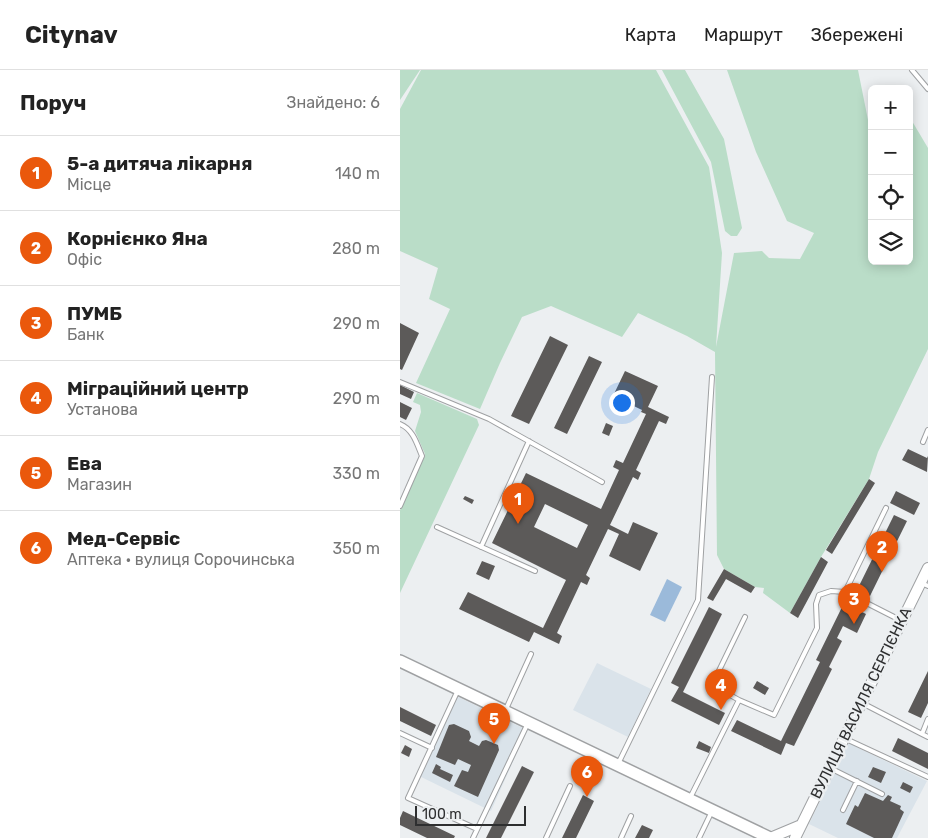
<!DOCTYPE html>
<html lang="uk">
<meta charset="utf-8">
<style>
:root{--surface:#fff;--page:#f2f2f2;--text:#222;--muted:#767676;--line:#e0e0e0;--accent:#ea580c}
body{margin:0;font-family:Rubik,sans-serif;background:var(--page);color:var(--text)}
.controls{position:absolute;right:15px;top:15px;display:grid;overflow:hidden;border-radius:8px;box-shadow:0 2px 12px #0003}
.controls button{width:45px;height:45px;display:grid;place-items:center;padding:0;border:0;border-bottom:1px solid var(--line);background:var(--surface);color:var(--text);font:25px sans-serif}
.scale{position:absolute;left:15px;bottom:12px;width:111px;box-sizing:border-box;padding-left:5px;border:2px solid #2e2f30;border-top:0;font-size:14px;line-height:18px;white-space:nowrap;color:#2e2f30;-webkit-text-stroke:4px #eceff1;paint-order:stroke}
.you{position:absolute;left:221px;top:332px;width:18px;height:18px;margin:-12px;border:4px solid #fff;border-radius:50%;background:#1a73e8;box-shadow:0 0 0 8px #1a73e833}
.badge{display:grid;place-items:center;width:32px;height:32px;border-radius:50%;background:var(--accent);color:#fff;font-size:16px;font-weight:700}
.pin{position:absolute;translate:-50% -41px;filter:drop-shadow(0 1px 2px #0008)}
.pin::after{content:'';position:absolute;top:26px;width:18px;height:15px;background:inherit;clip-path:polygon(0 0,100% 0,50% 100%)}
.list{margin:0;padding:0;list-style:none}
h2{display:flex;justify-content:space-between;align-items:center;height:65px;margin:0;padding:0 20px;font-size:21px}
h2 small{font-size:16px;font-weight:400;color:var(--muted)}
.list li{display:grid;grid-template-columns:32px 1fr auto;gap:15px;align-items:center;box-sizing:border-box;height:75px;padding:0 20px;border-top:1px solid var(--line)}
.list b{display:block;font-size:19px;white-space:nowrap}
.list p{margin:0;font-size:16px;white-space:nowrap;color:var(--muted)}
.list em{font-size:16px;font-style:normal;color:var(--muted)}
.icon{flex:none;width:28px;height:28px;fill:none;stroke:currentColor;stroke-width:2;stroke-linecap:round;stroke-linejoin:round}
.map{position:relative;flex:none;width:528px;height:768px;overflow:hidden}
header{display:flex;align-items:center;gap:30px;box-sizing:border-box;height:70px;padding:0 25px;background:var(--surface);border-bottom:1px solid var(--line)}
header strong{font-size:24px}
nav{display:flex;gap:28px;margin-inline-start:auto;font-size:18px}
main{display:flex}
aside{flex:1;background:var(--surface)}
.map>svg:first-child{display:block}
.built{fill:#dae3ea}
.green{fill:#baddc8}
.water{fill:#9bbada}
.building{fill:#5c5a59;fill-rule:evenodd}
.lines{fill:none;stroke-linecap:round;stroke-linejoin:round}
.lane-casing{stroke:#9fa1a3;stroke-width:6}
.secondary-casing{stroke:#9fa1a3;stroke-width:12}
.primary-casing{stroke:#9fa1a3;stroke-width:14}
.lane{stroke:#fff;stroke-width:4}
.secondary{stroke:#fff;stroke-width:10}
.primary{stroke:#fff;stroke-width:11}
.labels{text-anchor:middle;stroke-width:5;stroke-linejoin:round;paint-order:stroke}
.street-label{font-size:15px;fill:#2e2f30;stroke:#eceff1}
</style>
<header>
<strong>Citynav</strong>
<nav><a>Карта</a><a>Маршрут</a><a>Збережені</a></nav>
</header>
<main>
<aside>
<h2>Поруч<small>Знайдено: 6</small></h2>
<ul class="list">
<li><span class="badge">1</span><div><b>5-а дитяча лікарня</b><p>Місце</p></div><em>140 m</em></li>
<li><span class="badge">2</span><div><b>Корнієнко Яна</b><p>Офіс</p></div><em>280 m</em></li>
<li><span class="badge">3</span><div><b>ПУМБ</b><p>Банк</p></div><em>290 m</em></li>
<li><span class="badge">4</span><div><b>Міграційний центр</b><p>Установа</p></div><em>290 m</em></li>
<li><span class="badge">5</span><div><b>Ева</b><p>Магазин</p></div><em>330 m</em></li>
<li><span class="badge">6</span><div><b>Мед-Сервіс</b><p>Аптека · вулиця Сорочинська</p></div><em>350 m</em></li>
</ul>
</aside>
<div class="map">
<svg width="528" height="768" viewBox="0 0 528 768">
<rect width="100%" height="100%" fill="#eceff1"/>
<path class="built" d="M197,593L251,619L228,667L173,640Z
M54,625L127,660L91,741L17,705Z
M448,673L527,711L497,768H438L409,754Z"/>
<path class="green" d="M0,0H20L0,30Z
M21,0H256L309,97L322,183L316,277L334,183L362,181L369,188L400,189L414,163L387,151L356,82L327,0H458L472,70V191H509V46L528,78V279L478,382L469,409L421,487L390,543L363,523L364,518L355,517L324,499L317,485L315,282L287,266L238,243L222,267L151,236L122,247L100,293L80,339L16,313L50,239L29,229L38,198L0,181V39Z
M262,0H285L324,69L342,158L337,166H331L325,161L311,92Z
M17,323L77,349L79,355L0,523V440L25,384L15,361L21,342L20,335L13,332Z"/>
<path class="water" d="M267,509L282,517L265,552L250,545Z"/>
<path class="building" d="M0,253L19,263L2,300L0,299Z
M150,266L168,275L129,354L111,346Z
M189,286L202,292L167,364L154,358Z
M225,301L258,316L248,337L269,347L266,354L259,351L236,400L241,403L238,410L233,407L210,455L228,464L233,452L258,463L240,501L209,486L219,464L208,459L186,505L190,508L187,515L181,512L157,563L162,566L159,574L134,562L129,572L59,539L68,522L143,558L166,510L92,473L126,403L201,439L219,400L213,397L216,390L223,393L246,344L241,342L242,340L213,326ZM145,434L188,455L177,478L134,457Z
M0,315L14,322L11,329L0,324Z
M0,332L12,338L6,350L0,347Z
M206,353L213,356L209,366L202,363Z
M508,379L527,388L528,386L527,402L502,390Z
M469,409L475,413L432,484L426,480Z
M496,421L520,433L514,445L490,433Z
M65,426L74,430L72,434L63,429Z
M494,445L507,451L470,526L457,520Z
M421,487L428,492L398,548L390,543Z
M82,491L95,496L89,510L76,504Z
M324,499L355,517L351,523L326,509L313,531L307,528Z
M444,533L466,544L457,563L443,556L437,568L442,571L429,597L432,599L394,676L386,673L381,685L331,661L337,650L381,671L420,592L416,590Z
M309,537L322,544L283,622L325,643L319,655L271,631L279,617L271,613Z
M528,601V633L521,648L508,642Z
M357,611L369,618L365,625L353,618Z
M0,637L36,655L31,666L0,651Z
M54,654L69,661L71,667L69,671L79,676L82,671L86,670L98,675L99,680L78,727L54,716L62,700L68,702L71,695L58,689L55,695L36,687L49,655Z
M498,668L528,683V699L492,681Z
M299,671L311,677L309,683L296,678Z
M5,675L12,679L9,687L1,683Z
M36,694L41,697L40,699L53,705L50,712L32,703Z
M122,696L134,702L101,768H86Z
M473,697L486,702L481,713L468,707Z
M503,712L513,717L510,723L500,718Z
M465,723L483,731L488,725L492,727L490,731L501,736L500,739L504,742L492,768H474L446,754L455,735L458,737Z
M183,725L194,731L176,768H162Z
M3,741L55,766L54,768H27L0,755V748Z
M242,755L253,760L249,768H235Z"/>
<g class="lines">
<g class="lane-casing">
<path id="lane" d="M512,0L528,19
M0,312L89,349L202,412
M0,354C13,359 17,374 22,386L0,436
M523,372L528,360
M486,438L445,522L500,550
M37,457L135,501
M81,477L129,371
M521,513L528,516
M58,620L8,728L77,759
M339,630L312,615L345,547
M462,633L522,664
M106,639L131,584
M528,649L522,664L528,667
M0,663L32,678
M446,669L528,707
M218,694L298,530L312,307
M430,698L482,724
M290,728L339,630L374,645L417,558L416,534L419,525L431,521L445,522
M443,740L457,711
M73,768L127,655
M146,768L170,716
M221,768L231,746
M299,768L312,741"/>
</g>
<g class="secondary-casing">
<path id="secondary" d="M370,768L401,755
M395,768L528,498"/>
</g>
<g class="primary-casing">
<path id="primary" d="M0,591L370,768"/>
</g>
<use href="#lane" class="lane"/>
<use href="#secondary" class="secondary"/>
<use href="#primary" class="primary"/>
</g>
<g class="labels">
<g class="street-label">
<text transform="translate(461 633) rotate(-64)" y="5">ВУЛИЦЯ ВАСИЛЯ СЕРГІЄНКА</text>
</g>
</g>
</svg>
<div class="controls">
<button>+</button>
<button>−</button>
<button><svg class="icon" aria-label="locate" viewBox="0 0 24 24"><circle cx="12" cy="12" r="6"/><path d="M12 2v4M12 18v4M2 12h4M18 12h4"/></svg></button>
<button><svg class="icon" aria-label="layers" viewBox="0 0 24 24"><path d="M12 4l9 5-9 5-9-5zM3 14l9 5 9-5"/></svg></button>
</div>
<div class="scale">100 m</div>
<div class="you"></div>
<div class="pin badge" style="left:118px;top:454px">1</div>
<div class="pin badge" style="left:482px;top:502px">2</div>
<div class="pin badge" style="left:454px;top:554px">3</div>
<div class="pin badge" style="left:321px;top:640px">4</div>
<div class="pin badge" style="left:94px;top:674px">5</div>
<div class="pin badge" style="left:187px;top:727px">6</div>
</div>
</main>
